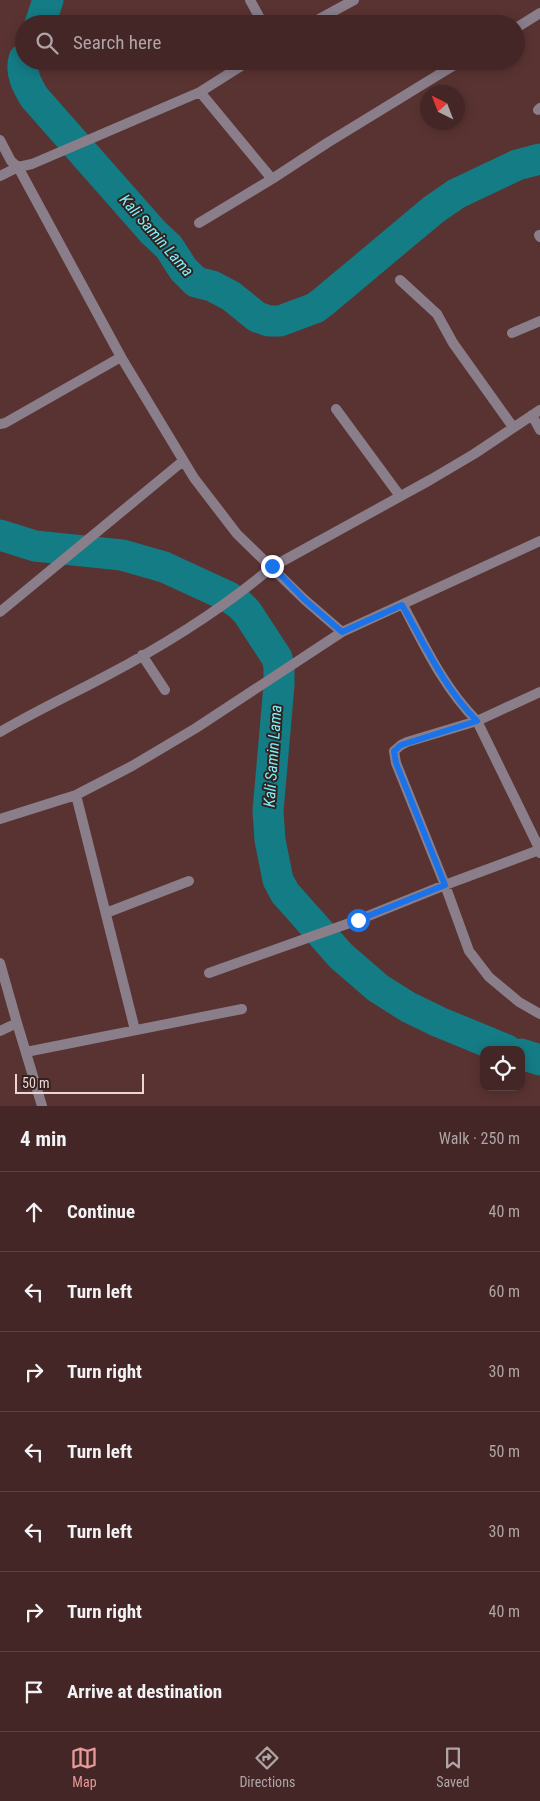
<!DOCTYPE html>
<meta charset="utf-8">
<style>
:root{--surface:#432625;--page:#4d3232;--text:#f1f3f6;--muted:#afa5a7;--line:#5b4342;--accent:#e69b98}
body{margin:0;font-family:"Roboto Condensed",sans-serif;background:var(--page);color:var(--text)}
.controls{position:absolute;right:15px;bottom:15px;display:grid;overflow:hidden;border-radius:10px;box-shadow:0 2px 12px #0003}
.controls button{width:45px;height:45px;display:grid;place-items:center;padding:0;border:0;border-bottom:1px solid var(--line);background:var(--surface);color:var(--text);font:25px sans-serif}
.compass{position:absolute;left:420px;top:85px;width:45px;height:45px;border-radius:50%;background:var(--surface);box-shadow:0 2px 12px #0003;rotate:318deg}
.scale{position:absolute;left:15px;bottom:12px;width:129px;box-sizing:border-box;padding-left:5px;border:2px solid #eed5d3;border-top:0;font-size:14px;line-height:18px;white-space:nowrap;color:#eed5d3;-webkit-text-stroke:4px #32211f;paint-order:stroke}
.stop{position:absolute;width:15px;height:15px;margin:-11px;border:4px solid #1a73e8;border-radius:50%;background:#fff}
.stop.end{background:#1a73e8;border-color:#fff;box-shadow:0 1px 5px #0008}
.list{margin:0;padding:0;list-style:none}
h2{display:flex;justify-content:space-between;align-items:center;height:65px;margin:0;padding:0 20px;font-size:21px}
h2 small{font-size:16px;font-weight:400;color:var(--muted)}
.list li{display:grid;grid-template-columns:32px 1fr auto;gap:15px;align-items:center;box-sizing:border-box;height:80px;padding:0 20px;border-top:1px solid var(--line)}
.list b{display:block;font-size:19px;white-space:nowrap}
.list em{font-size:16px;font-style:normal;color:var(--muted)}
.icon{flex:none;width:28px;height:28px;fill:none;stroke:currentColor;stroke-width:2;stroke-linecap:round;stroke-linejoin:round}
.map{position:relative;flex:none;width:540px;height:1106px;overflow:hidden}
.search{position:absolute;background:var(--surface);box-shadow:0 2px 12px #0003;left:15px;right:15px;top:15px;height:55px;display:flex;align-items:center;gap:12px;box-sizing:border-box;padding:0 18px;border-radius:28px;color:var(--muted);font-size:19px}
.sheet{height:625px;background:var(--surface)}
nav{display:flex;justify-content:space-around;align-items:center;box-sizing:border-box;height:70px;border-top:1px solid var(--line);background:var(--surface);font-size:14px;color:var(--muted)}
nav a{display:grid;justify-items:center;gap:2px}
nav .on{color:var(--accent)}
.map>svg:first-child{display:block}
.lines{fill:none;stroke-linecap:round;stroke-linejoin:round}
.river{stroke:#147c85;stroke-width:31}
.street{stroke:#8a7e8b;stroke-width:10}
.route{stroke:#1a73e8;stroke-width:6}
.labels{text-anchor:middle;stroke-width:4;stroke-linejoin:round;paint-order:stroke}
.water-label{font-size:16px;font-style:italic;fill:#7ceef9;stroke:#32211f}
</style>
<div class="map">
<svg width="540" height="1106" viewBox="0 0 540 1106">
<rect width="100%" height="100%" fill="#593331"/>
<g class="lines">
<path class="river" d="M40,24L48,0
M24,59C20,73 27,85 34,97L153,232L169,247L183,269L196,282L212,286L231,296L257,317L269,321H280L315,308L323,302L433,210L456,194L517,165L540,159
M0,535L35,546L122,555L164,567L227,596L239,604L247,612L277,658L279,667V685L268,811L270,840L278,880L285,893L341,956L378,988L408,1007L439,1022L507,1050
M521,1054L540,1060"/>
<path class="street" d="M250,0L263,24
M310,24L354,0
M516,28L540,13
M200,92L272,179L327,143L461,61
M538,110L540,108
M0,140L11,161L18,167L32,164L200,92L249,61
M0,176L18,167L121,357L194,478L237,534L305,600L342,632
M199,223L272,179
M539,235L540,237
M400,280L437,314L453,343L513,427
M512,333L540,321
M336,409L400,496
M532,415L540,430
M0,424L5,423L121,357
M403,605C424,645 444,688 477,721L540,692
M0,612L183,461
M142,655L165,690
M0,732C34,712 70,695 104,677C163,646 221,610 272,567L430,480L474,454L540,410
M76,795L135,1030
M0,819L76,795L132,766L196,728L342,632L540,541
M540,850L477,721L407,742L401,745L394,751L396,763L445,885L469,951L489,977L519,1002L540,1014
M106,913L189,881
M0,963L17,1023L0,1031
M209,973L358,920L445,885L539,850L540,853
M17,1023L42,1106
M26,1052L242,1009"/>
</g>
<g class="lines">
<path class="route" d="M272,566L305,600L342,632L402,605C425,645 444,688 477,721L401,745L394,751L396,763L445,885L358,920"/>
</g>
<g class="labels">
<g class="water-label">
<text transform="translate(157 235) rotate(49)" y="6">Kali Samin Lama</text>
<text transform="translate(272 756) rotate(-86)" y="6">Kali Samin Lama</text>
</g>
</g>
</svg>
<div class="controls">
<button><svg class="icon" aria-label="locate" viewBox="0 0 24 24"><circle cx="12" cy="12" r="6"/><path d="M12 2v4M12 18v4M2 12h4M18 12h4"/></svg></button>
</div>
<svg class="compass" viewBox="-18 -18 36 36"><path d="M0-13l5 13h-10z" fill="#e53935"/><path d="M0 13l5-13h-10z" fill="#afa5a7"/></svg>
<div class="scale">50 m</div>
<div class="stop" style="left:358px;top:920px"></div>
<div class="stop end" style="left:272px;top:566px"></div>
<div class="search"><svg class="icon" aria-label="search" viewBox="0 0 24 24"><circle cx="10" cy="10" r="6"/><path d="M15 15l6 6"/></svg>Search here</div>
</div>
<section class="sheet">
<h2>4 min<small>Walk · 250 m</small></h2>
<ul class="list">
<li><svg class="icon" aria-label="ahead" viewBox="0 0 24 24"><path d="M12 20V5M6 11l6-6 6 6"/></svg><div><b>Continue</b></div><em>40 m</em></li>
<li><svg class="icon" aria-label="left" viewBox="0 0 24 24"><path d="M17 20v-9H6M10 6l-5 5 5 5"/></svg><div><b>Turn left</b></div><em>60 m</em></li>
<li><svg class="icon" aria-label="right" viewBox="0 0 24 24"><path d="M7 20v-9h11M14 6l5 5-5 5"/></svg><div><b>Turn right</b></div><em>30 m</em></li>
<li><svg class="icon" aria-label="left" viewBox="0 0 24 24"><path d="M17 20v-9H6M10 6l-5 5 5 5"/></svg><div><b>Turn left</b></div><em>50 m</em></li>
<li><svg class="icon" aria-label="left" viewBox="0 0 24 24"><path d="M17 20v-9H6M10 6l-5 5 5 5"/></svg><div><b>Turn left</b></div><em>30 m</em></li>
<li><svg class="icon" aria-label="right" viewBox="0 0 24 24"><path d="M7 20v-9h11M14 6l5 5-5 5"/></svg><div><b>Turn right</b></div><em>40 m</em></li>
<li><svg class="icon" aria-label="arrive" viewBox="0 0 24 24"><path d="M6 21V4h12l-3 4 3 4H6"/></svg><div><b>Arrive at destination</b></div></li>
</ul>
</section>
<nav>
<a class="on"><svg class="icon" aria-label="map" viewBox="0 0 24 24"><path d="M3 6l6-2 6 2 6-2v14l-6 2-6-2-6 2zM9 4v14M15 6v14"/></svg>Map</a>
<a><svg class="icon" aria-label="directions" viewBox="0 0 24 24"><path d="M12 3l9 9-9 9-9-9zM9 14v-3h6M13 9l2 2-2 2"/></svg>Directions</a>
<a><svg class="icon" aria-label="saved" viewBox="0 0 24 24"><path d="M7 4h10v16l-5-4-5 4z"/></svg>Saved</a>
</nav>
